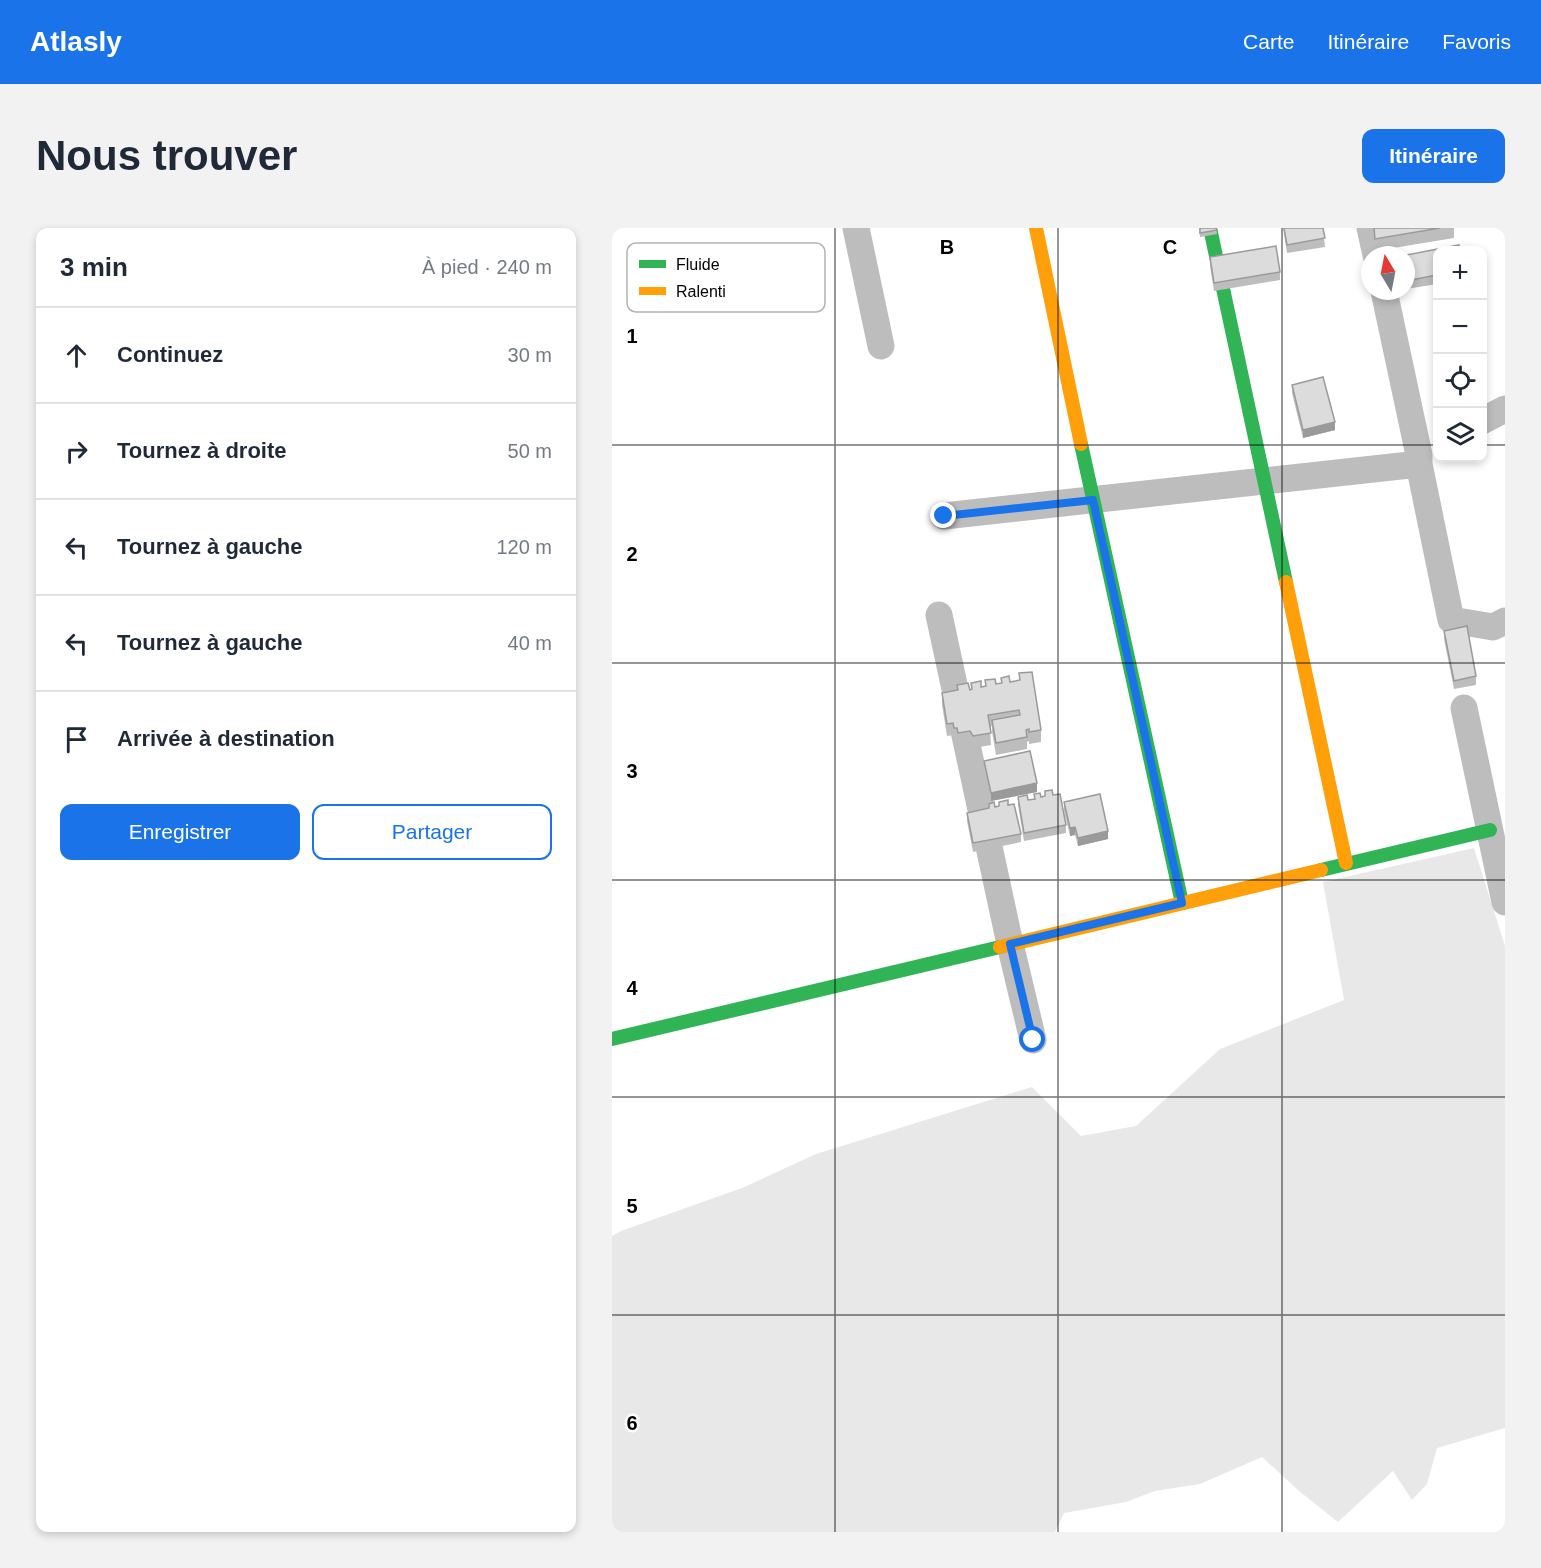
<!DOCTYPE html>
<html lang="fr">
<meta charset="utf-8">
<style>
:root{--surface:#fff;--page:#f2f2f3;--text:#1f2937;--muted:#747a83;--line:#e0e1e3;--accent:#1a73e8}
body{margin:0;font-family:Arial,sans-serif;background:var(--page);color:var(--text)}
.controls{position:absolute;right:18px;top:18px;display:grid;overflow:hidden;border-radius:12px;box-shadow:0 3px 9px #0003}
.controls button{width:54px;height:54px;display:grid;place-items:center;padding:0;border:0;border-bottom:2px solid var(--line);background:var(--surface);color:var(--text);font:30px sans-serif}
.compass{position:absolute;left:749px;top:18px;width:54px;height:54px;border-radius:50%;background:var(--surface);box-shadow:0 3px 9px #0003;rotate:350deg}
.stop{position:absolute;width:18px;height:18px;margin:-14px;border:4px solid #1a73e8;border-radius:50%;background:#fff}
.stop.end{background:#1a73e8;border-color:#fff;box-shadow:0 2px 6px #0008}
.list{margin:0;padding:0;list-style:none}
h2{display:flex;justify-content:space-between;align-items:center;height:78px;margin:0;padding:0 24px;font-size:26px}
h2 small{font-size:20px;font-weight:400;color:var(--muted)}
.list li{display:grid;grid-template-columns:39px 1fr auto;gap:18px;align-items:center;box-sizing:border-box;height:96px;padding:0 24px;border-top:2px solid var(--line)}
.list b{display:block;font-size:22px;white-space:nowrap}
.list em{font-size:20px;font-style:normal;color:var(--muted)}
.actions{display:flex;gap:12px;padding:18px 24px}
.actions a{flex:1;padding:14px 0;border:2px solid var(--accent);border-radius:12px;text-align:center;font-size:21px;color:var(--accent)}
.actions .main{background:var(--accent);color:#fff}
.icon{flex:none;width:33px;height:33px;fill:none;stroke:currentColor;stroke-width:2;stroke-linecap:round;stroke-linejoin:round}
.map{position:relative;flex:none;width:893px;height:1304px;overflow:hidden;border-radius:12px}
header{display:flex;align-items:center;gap:36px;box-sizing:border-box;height:84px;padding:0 30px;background:var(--accent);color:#fff}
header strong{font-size:28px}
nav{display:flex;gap:33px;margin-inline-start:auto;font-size:21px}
.intro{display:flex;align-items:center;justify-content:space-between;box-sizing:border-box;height:144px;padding:0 36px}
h1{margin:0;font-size:42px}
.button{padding:15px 27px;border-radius:12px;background:var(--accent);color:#fff;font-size:21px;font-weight:700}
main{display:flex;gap:36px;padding:0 36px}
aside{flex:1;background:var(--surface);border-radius:12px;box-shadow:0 3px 9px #0003}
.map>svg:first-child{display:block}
.green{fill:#e8e8e8}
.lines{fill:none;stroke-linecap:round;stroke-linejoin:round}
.street{stroke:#bdbdbd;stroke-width:27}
.fast{stroke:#30b455;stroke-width:14}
.slow{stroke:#ff9f0a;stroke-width:14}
.wall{fill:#bdbdbd}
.shaded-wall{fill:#9a9a9a}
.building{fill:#dcdcdc;stroke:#9a9a9a;stroke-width:1.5}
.route{stroke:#1a73e8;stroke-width:8}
.grid{fill:none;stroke:#000;stroke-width:1.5;stroke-opacity:0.55}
.key{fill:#fff;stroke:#b2b2b2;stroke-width:1.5}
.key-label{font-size:16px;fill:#000}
.grid-label{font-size:20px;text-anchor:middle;font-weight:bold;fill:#000;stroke:#fff;stroke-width:5;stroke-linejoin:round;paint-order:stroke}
</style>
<header>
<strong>Atlasly</strong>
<nav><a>Carte</a><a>Itinéraire</a><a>Favoris</a></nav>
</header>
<div class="intro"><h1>Nous trouver</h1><a class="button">Itinéraire</a></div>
<main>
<aside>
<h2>3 min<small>À pied · 240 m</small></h2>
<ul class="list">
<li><svg class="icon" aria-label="ahead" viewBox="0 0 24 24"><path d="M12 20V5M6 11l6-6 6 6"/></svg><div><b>Continuez</b></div><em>30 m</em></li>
<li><svg class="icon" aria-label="right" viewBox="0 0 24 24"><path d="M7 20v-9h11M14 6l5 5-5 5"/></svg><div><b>Tournez à droite</b></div><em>50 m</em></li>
<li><svg class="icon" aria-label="left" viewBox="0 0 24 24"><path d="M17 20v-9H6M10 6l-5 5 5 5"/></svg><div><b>Tournez à gauche</b></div><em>120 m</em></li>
<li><svg class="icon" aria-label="left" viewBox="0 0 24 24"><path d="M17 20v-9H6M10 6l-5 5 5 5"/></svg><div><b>Tournez à gauche</b></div><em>40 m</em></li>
<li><svg class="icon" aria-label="arrive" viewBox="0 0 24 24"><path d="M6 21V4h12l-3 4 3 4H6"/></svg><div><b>Arrivée à destination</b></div></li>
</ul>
<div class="actions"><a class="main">Enregistrer</a><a>Partager</a></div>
</aside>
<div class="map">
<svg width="893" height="1304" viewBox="0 0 893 1304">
<rect width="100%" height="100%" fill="#fff"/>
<path class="green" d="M862,620L893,718V1200L825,1220L815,1256L800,1272L781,1243L726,1294L687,1263L650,1229L588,1256L543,1263L514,1274L452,1285L443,1304H0V1008L9,1003L130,960L204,926L420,859L469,908L524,898L608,821L732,772L711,654Z"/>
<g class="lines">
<path class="street" d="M244,0L269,118
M758,0L764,27
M772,63L807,227V236L839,392L881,399L893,393
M870,193L893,181
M332,288L807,236
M327,387L398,716L421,812
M852,480L893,674"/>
<path class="fast" d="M598,0L674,354
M469,216L570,675
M709,642L878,602
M0,811L388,719"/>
<path class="slow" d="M424,0L469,216
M674,354L734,635
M388,719L709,642"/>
</g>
<path class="wall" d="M587,0H604L605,6L588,9Z
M671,0H711L713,19L675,25Z
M760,0H842V10L763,23Z
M825,22V56L794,61V27Z
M598,29L668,44V52L602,63L598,38Z
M680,157L723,202L691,210L680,165Z
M832,403L864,448V457L842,461L832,411Z
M407,445L429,502V514L417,516V513L415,514V521L384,527L380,504V498L378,499L379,517L361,520L358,515L346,518L345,512H342L341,507L335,508L330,477V465L345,462V457L358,462L359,461V455L369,459L373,458V452L384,456L389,455V450L398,454L407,452Z
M372,533L425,564L379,573L372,541Z
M433,563L441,567L454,597V605L412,613L406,577V569L416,572L422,571V566L429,569L433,568Z
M387,574L396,577L409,606V614L361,624L355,593V585L377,580V576L383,579L387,578Z
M452,574L496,611L466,618L463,607L458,608L452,583Z"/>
<path class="shaded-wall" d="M723,194V202L691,210V202Z
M425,555V564L379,573V565Z
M463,599V607L458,608V600Z
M496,603V611L466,618V610Z"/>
<path class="building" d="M588,0H604L605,2L588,5Z
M672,0H711L713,10L675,17Z
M762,0H828L763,11Z
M847,17V22H825V47L794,53V27Z
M664,18L668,44L602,55L598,29Z
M711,149L723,194L691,202L680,157Z
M855,398L864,448L842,453L832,403Z
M420,444L429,502L417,504V501L414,502L415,509L384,515L380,492L408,487L407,482L376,487L379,505L361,508L358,503L346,505L345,500H342L341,495L335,496L330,465L346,462L345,457L356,455L358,462L360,461L359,455L369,453V459L374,458L373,452L383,451L384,456L390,455L389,450L397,448L398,454L408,452L407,445Z
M418,523L425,555L379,565L372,533Z
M440,562L441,567L448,566L454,597L412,605L406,569L415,567L416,572L423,571L422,566L428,565L429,569L433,568V563Z
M488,566L496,603L466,610L463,599L458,600L452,574Z
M396,572V577L402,576L409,606L361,615L355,585L377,580V576L382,574L383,579L387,578V574Z"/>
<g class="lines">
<path class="route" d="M332,288L481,272L570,675L398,716L421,812"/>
</g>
<path class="grid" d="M223,0V1304M446,0V1304M670,0V1304M0,217H825M870,217H893M0,435H893M0,652H893M0,869H893M0,1087H893"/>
<rect x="15" y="15" width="198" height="69" rx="9" class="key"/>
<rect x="27" y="32" width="27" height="8" fill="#30b455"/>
<rect x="27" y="59" width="27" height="8" fill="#ff9f0a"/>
<g class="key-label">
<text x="64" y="42">Fluide</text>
<text x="64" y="69">Ralenti</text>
</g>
<g class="grid-label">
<text x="335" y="26">B</text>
<text x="558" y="26">C</text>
<text x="20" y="115">1</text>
<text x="20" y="333">2</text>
<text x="20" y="550">3</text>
<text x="20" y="767">4</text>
<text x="20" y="985">5</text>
<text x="20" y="1202">6</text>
</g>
</svg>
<div class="controls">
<button>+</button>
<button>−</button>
<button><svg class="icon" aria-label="locate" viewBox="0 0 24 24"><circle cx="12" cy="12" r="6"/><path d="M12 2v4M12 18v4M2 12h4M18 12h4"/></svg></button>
<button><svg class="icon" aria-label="layers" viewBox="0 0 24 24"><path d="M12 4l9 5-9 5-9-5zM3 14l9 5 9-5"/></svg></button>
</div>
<svg class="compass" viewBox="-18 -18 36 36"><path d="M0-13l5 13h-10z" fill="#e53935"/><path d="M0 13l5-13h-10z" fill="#747a83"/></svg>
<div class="stop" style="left:421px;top:812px"></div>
<div class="stop end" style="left:332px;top:288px"></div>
</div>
</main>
